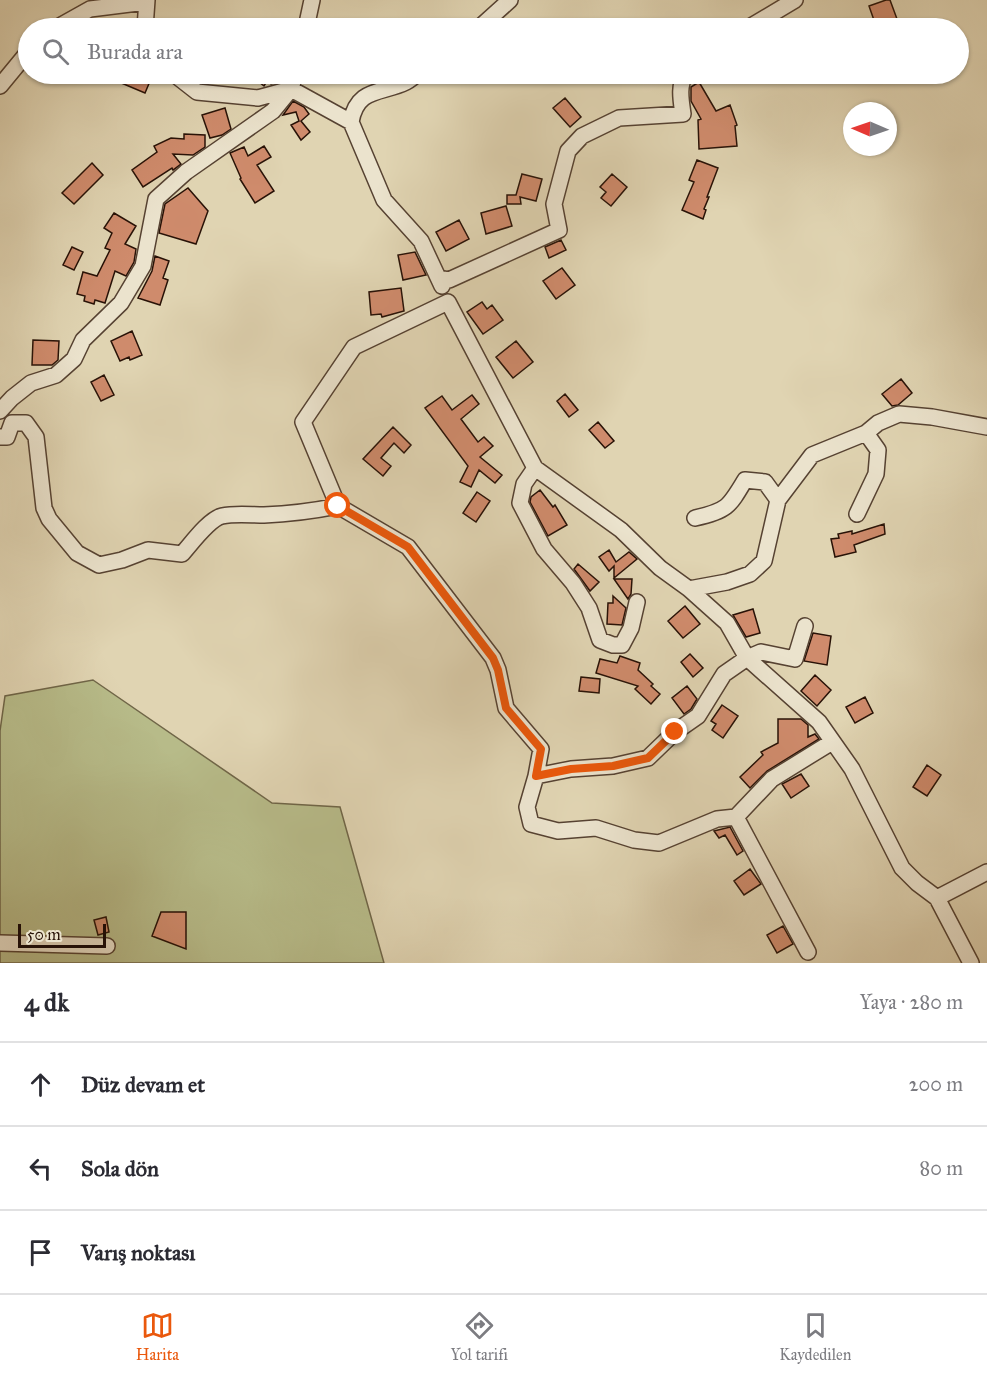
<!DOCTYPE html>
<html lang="tr">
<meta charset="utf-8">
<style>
:root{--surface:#fff;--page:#f2f2f3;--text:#2b2b33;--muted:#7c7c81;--line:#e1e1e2;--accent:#ea580c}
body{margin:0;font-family:"IM FELL Great Primer",serif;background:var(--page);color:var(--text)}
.compass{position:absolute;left:843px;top:102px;width:54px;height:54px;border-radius:50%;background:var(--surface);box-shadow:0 2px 4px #0004;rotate:272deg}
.scale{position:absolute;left:18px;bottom:15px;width:88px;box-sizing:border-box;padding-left:6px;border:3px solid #281207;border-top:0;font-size:16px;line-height:21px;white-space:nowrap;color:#281207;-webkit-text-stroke:4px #ebe3cd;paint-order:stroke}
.stop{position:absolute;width:18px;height:18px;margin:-14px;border:4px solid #ea580c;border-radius:50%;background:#fff}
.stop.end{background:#ea580c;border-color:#fff;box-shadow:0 2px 6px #0008}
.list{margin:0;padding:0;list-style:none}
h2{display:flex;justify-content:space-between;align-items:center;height:78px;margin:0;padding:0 24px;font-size:26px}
h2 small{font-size:20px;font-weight:400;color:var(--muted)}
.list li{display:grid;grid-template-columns:39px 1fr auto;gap:18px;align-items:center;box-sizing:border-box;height:84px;padding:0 24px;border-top:2px solid var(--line)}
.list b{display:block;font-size:22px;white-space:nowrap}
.list em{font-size:20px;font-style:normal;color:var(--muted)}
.icon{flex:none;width:33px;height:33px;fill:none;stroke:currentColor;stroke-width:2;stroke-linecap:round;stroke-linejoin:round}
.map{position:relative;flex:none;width:987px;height:963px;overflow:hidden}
.search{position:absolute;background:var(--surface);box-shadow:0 2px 4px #0004;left:18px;right:18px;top:18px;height:66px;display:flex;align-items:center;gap:15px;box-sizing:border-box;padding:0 21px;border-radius:33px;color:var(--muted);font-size:22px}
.sheet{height:330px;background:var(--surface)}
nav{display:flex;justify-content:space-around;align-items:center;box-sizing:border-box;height:84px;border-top:2px solid var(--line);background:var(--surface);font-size:16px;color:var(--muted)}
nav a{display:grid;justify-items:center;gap:3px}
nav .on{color:var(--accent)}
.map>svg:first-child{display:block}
.green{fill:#b7bb89;stroke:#706648;stroke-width:1.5}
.building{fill:#cf8b6c;stroke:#281207;stroke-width:1.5}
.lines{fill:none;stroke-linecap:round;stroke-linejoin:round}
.minor-casing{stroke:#564232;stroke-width:18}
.minor{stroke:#ebe3cd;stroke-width:15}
.route{stroke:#ea580c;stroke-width:8}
</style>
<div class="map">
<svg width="987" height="963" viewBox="0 0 987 963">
<rect width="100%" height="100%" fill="#e0d4b2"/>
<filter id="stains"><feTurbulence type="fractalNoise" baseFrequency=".00333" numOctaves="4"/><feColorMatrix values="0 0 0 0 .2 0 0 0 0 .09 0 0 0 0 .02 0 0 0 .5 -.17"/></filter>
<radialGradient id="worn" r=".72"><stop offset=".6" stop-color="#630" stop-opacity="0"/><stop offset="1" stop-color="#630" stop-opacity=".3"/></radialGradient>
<path class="green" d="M93,680L272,803L340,807L384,963H0V731L5,696Z"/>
<path class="building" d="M886,0H890L897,19L876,26L869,6Z
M100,74H153L145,93Z
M249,74H285L279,82L271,84L267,81L264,86Z
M699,82L716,111L730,105L737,125L735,126L737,146L699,149L698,120L701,119L691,101V87Z
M565,98L581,117L570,127L553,108Z
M293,101L304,107L309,114L301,121L310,132L301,140L291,125L299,121L296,112L283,115Z
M225,108L231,129L222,135L210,138L202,115Z
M184,134L205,135V147L193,155L173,154L181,164L173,170L172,168L143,187L132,170L157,152L154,146L171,138L184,139Z
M264,146L271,157L257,165L274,191L255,203L240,179L241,178L230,153L244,147L248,156Z
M697,160L718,168L707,197H709L704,209L706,210L703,219L682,210L694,182L689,180Z
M92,163L103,175L74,204L62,193Z
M522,174L542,179L536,201L520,197L521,204H507V195H516Z
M612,174L627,187L611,206L601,198L606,192L600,187Z
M188,188L208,211L196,244L159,233L165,204Z
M506,206L512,226L486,234L481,213Z
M114,213L136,226L125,244L136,249L134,262L126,276L115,271L105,303L95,300L94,304L84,301L85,296L77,294L83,272L97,276L110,250L105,248L112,233L104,228Z
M459,220L469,239L446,251L436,232Z
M561,240L566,250L549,258L545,247Z
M72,247L83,252L74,270L63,265Z
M415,252L426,275L403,280L398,255Z
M155,256L169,261L163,278L168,280L160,305L138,298L152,271Z
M562,268L575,285L556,299L543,281Z
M401,288L404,311L382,317L381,314L371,315L369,292Z
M482,302L487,309L492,305L503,320L483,334L467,312Z
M132,331L142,355L130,360L129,357L120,361L111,341Z
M33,340L59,341L58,360L52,365H32Z
M516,341L533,362L513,378L496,357Z
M104,375L114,395L101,401L91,382Z
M901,379L912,393L898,405L892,406L882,394Z
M565,394L578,410L569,417L557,401Z
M472,395L479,404L461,419L478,442L484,437L493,446L480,457L502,475L495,483L479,470L471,487L460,482L468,466L425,408L442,396L452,410Z
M598,422L614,441L605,448L589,430Z
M393,427L411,445L404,453L394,443L381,458L391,466L383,476L363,459Z
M540,490L553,507L555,505L567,525L548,536L530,502L531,497Z
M477,492L490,501L476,522L463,513Z
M884,524L885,534L854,545L856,552L835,557L831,539L839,538L838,534L852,531V534Z
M609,550L616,562L629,552L637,559L614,578V566L609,571L599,557Z
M578,564L599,582L590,591L574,569Z
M614,579H632L631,594L628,599Z
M613,596L626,608L622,625L607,624L608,603H613Z
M685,606L700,624L683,638L668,621Z
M753,609L760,633L746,637L733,615Z
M813,633L831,636L827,665L804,661Z
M690,654L703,668L693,677L681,662Z
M620,656L640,663L638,670L653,684L651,686L660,694L651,704L635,689L638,686L596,673L600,659L617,663Z
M815,675L831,690L817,706L801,691Z
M581,677L600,679L599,693L579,691Z
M687,686L697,699L691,709L684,714L672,698Z
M865,697L873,713L855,723L846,707Z
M722,705L738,716L723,738L712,730L716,724L711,721Z
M778,719H801L808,725V737L815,734L819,739L767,771L750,788L740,777L763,755L761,752L778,743Z
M927,765L941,775L927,796L913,787Z
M801,774L809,786L791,798L782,784Z
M730,827L743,851L737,855L725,835L719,838L714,831Z
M750,869L761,884L744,895L734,881Z
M161,912H186V949L152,936Z
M106,917L109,932L98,935L94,920Z
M783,926L793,944L777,953L767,935Z"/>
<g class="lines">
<g class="minor-casing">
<path id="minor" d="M56,28L90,9L146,2
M145,28L147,0
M306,28L312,0
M479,28L510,0
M748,28L795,0
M174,74L197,92L258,98L291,89L351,122
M418,74C414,76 410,80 406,82C382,94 357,87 351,122L384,200L421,241L442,286
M0,86L28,52
M439,278L449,280L559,230L554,204L568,151L582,136L619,118L683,114C681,100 678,85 686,74
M0,411L12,398L31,383L56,375L74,359L83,340L121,303L143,266L156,199L186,172L273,111L291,89L295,74
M0,437H7L12,423H26L36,437L44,508L49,519L77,553L99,565L122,560L148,550L182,554C191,544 209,519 222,516C235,513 251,515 264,515C289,514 313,511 338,506
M535,468L524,484L520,503L544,549L573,583L589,608L600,640L613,645H622L631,628L637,602
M857,514L876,474L878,450L866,433
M695,518C727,511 729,507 745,480L765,482L778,500
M689,589L727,582L750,574L764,561L778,500L812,455L866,433L878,423L899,414L932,417L987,427
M832,742L772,779L736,817L717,819L659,843L634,840L596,828L558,831L531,824L527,807L536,776L541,749L506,708L498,670L493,658L408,547L338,506L303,422L354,347L448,302L535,468L621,530L660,568L689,589L727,623L747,658L819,722L852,769L902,868L917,883L937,898L971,963
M536,776L571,769L613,766L648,758L675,732L698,716L724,674L747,658L761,652L795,659L805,626
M736,817L808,952
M937,898L987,872
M0,943L107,946"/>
</g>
<use href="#minor" class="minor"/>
</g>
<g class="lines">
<path class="route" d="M338,506L408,547L493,658L498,670L506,708L541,749L536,776L571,769L613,766L648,758L675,732"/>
</g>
<rect width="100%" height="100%" filter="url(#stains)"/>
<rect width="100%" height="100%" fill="url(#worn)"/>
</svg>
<svg class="compass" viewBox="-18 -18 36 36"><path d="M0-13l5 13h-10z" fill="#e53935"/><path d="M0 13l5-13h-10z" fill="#7c7c81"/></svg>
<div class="scale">50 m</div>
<div class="stop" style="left:338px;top:506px"></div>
<div class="stop end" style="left:675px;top:732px"></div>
<div class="search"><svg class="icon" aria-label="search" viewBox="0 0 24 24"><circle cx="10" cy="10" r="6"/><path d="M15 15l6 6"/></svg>Burada ara</div>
</div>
<section class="sheet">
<h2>4 dk<small>Yaya · 280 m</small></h2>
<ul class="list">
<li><svg class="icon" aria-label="ahead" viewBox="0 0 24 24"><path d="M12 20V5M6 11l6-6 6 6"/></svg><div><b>Düz devam et</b></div><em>200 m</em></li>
<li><svg class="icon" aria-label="left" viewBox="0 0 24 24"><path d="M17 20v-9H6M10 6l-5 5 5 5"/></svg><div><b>Sola dön</b></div><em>80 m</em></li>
<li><svg class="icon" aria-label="arrive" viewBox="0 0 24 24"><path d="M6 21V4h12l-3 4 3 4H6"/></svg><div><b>Varış noktası</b></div></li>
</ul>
</section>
<nav>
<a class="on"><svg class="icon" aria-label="map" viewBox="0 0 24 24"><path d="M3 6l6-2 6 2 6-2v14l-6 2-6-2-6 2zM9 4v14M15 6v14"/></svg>Harita</a>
<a><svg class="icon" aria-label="directions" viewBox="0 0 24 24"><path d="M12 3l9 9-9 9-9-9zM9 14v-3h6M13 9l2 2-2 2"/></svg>Yol tarifi</a>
<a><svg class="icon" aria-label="saved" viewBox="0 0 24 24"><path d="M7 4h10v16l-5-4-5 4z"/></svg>Kaydedilen</a>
</nav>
